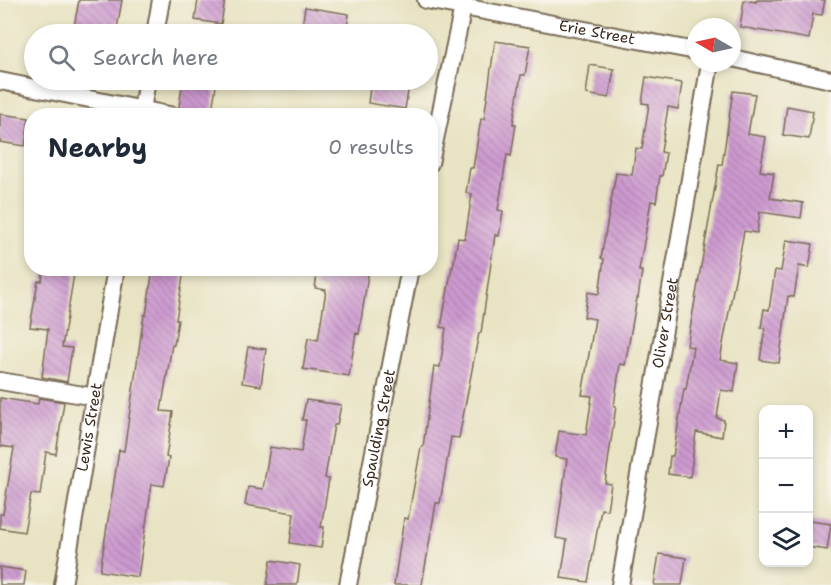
<!DOCTYPE html>
<meta charset="utf-8">
<style>
:root{--surface:#fff;--page:#f2f2f3;--text:#1f2937;--muted:#747a83;--line:#e0e1e3}
body{margin:0;font-family:"Shantell Sans",sans-serif;background:var(--page);color:var(--text)}
.controls{position:absolute;right:18px;bottom:18px;display:grid;overflow:hidden;border-radius:12px;box-shadow:0 3px 9px #0003}
.controls button{width:54px;height:54px;display:grid;place-items:center;padding:0;border:0;border-bottom:2px solid var(--line);background:var(--surface);color:var(--text);font:30px sans-serif}
.compass{position:absolute;left:687px;top:18px;width:54px;height:54px;border-radius:50%;background:var(--surface);box-shadow:0 3px 9px #0003;rotate:279deg}
.list{margin:0;padding:0;list-style:none}
h2{display:flex;justify-content:space-between;align-items:center;height:78px;margin:0;padding:0 24px;font-size:26px}
h2 small{font-size:20px;font-weight:400;color:var(--muted)}
.icon{flex:none;width:33px;height:33px;fill:none;stroke:currentColor;stroke-width:2;stroke-linecap:round;stroke-linejoin:round}
.map{position:relative;flex:none;width:831px;height:585px;overflow:hidden}
.search{position:absolute;background:var(--surface);box-shadow:0 3px 9px #0003;left:24px;top:24px;width:414px;height:66px;display:flex;align-items:center;gap:15px;box-sizing:border-box;padding:0 21px;border-radius:33px;color:var(--muted);font-size:22px}
.panel{position:absolute;background:var(--surface);box-shadow:0 3px 9px #0003;left:24px;top:108px;width:414px;height:168px;border-radius:24px}
.map>svg:first-child{display:block}
.building{fill:url(#building-back-hatch)}
.lines{fill:none;stroke-linecap:round;stroke-linejoin:round}
.street-casing{stroke:#786b57;stroke-width:20}
.street{stroke:#fff;stroke-width:16}
.labels{text-anchor:middle;stroke-width:4.5;stroke-linejoin:round;paint-order:stroke}
.street-label{font-size:15px;fill:#3b2a1e;stroke:#f7f3e8}
</style>
<div class="map">
<svg width="831" height="585" viewBox="0 0 831 585">
<defs>
<pattern id="building-back-hatch" width="6" height="6" patternUnits="userSpaceOnUse" patternTransform="scale(1.5)"><rect width="6" height="6" fill="#cd9ad0"/><path d="M-1 5l2 2M0 0l6 6M5-1l2 2" fill="none" stroke="#a87ea8"/></pattern>
</defs>
<rect width="100%" height="100%" fill="#f7f3e8"/>
<filter id="ink" filterUnits="userSpaceOnUse"><feTurbulence type="fractalNoise" baseFrequency=".0167" numOctaves="2"/><feDisplacementMap in="SourceGraphic" scale="12" xChannelSelector="R" yChannelSelector="G"/><feConvolveMatrix kernelMatrix="1 2 1 2 8 2 1 2 1" color-interpolation-filters="sRGB"/></filter>
<filter id="wash" filterUnits="userSpaceOnUse"><feTurbulence type="fractalNoise" baseFrequency=".008" numOctaves="4" result="noise"/><feDisplacementMap in="SourceGraphic" scale="24" xChannelSelector="R" yChannelSelector="G"/><feGaussianBlur stdDeviation="1.35" result="paint"/><feColorMatrix in="noise" values="0 0 0 0 0 0 0 0 0 0 0 0 0 0 0 0 0 1.4 0 .05"/><feComposite in="paint" operator="in"/></filter>
<g filter="url(#wash)">
<rect width="100%" height="100%" fill="#e8e3c2"/>
<g id="blocks">
<path class="building" d="M79,0H122L116,34H87L73,32Z
M198,0H225L221,24L195,20Z
M744,0L756,2V0H825L822,15L813,14L809,39L740,27Z
M305,7L349,14L346,34H301Z
M495,41L530,46L525,75H521L513,124H516L511,156L507,155L498,210L503,211L499,236L495,235L481,333H479L459,438L451,437L440,503H436L422,585H394L404,518L408,519L421,447H423L434,366L440,367L446,328L441,327L452,267H453L458,238L465,239L472,194L466,193L470,168H473L481,119H484Z
M590,65L614,69L609,98L586,94Z
M646,77L682,83L678,109L668,107L661,152L666,153L662,176H660L656,202L651,201L639,271H642L638,298H637L625,365L620,364L614,406H616L605,483L611,484L607,510L601,509L588,582L561,578L567,540L556,538L567,459L555,457L559,431L586,435L592,396L582,395L595,319L584,317L588,292L599,294L604,259L601,258L616,173L632,175L636,148L642,149L649,104L642,103Z
M183,80H217L211,116H184L179,107Z
M371,80L409,86L405,109L368,103Z
M733,91L755,94L748,134L766,137L760,171L774,173L770,198L803,203L801,218L760,212L757,233L744,231L720,360L738,363L734,392L721,390L717,418L724,420L722,437L696,432L690,477L668,474L670,456H673L684,389H686L693,347L687,346L719,164L722,165Z
M787,106L813,111L809,139L783,135Z
M0,114L29,118L25,146L0,142Z
M786,240L813,244L809,268L799,266L794,297L788,296L779,363L760,360L765,328H761L764,309L769,310L775,270L781,271Z
M44,268H75L62,347L72,348L67,382L42,377L48,329L30,327L38,281H42Z
M153,268L184,270L176,320H178L174,345H172L161,411L173,412L166,457L169,458L164,486L152,484L138,577L100,571L119,450L124,451L144,315H146Z
M318,268H369L359,334L356,333L349,376L303,369L308,338L318,340L326,290L315,288Z
M248,347L266,349L261,386L242,383Z
M0,398L38,404L39,398L64,402L56,454L46,452L40,495L31,494L24,532L0,528V514H3L14,448L0,446Z
M306,400L341,405L337,425H334L325,478L329,479L321,527H324L321,548L290,543L294,513L245,505L248,487L263,489L270,447L301,452L306,420H302Z
M810,521L831,524L827,550L808,547Z
M659,554L686,558L682,585H654Z
M271,560L300,565L297,585H267Z
M0,567L26,571L24,585H0Z"/>
</g>
</g>
<g filter="url(#ink)">
<use href="#blocks" fill-opacity="0" stroke="#786b57" stroke-width="1.5"/>
<g class="lines">
<g class="street-casing">
<g id="street">
<path id="s1" d="M426,0L696,51"/>
<path d="M155,34L161,0"/>
<path d="M732,58L831,80"/>
<path d="M0,81L174,116"/>
<path d="M141,116L147,80"/>
<path d="M430,163L463,7"/>
<path d="M0,381L95,397"/>
<path id="s2" d="M63,585L116,268"/>
<path id="s3" d="M348,585L410,268"/>
<path id="s4" d="M620,585L710,63"/>
</g>
</g>
<use href="#street" class="street"/>
</g>
</g>
<g class="labels">
<g class="street-label">
<text dy="5" stroke="none"><textPath href="#s1" startOffset="174">Erie Street</textPath></text>
<text dy="5" stroke="none"><textPath href="#s4" startOffset="266">Oliver Street</textPath></text>
<text dy="5" stroke="none"><textPath href="#s2" startOffset="160">Lewis Street</textPath></text>
<text dy="5" stroke="none"><textPath href="#s3" startOffset="160">Spaulding Street</textPath></text>
</g>
</g>
</svg>
<div class="controls">
<button>+</button>
<button>−</button>
<button><svg class="icon" aria-label="layers" viewBox="0 0 24 24"><path d="M12 4l9 5-9 5-9-5zM3 14l9 5 9-5"/></svg></button>
</div>
<svg class="compass" viewBox="-18 -18 36 36"><path d="M0-13l5 13h-10z" fill="#e53935"/><path d="M0 13l5-13h-10z" fill="#747a83"/></svg>
<div class="search"><svg class="icon" aria-label="search" viewBox="0 0 24 24"><circle cx="10" cy="10" r="6"/><path d="M15 15l6 6"/></svg>Search here</div>
<section class="panel">
<h2>Nearby<small>0 results</small></h2>
<ul class="list">
</ul>
</section>
</div>
